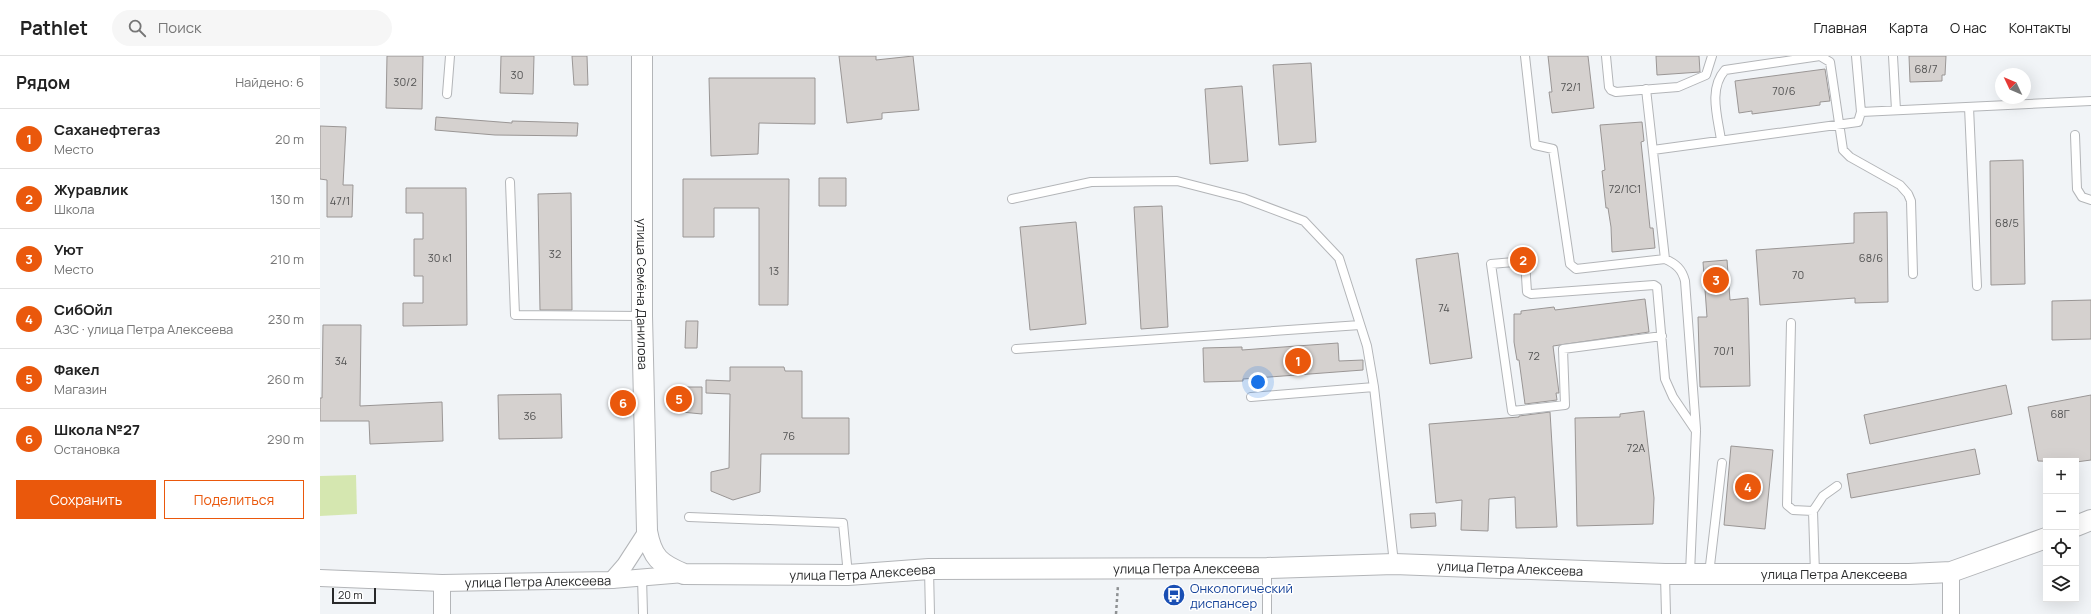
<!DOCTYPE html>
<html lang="ru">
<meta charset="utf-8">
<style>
:root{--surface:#fff;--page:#f6f6f6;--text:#222;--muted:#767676;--line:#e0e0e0;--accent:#ea580c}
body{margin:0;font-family:Manrope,sans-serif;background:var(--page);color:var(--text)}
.controls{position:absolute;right:12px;bottom:12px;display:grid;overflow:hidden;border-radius:0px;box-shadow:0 4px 16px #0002}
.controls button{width:36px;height:36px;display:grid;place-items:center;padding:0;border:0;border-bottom:1px solid var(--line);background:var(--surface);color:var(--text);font:20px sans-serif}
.compass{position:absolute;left:1675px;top:12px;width:36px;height:36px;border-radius:50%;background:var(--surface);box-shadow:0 4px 16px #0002;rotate:314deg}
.scale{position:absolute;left:12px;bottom:10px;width:44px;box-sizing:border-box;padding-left:4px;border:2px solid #28292a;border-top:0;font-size:11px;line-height:14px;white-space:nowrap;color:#28292a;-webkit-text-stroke:3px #fff;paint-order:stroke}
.you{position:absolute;left:938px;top:326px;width:14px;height:14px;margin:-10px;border:3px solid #fff;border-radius:50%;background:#1a73e8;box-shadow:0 0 0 6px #1a73e833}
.badge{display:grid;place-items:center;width:26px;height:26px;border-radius:50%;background:var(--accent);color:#fff;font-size:13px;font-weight:700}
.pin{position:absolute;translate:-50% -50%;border:2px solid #fff;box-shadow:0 1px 4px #0006}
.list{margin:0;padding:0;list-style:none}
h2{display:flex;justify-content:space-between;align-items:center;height:52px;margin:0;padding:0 16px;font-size:17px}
h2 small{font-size:13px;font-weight:400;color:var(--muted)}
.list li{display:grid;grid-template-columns:26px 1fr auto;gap:12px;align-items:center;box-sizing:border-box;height:60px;padding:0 16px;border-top:1px solid var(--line)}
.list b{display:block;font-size:15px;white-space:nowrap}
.list p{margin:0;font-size:13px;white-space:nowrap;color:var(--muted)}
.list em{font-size:13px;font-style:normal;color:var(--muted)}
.actions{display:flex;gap:8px;padding:12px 16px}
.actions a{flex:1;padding:9px 0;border:1px solid var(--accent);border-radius:0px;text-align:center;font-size:14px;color:var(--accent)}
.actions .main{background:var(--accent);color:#fff}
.icon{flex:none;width:22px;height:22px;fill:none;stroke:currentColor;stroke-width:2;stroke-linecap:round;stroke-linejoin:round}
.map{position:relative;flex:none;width:1771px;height:558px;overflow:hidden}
header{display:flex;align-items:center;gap:24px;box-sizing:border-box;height:56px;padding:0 20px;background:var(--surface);border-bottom:1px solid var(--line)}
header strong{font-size:19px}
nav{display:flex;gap:22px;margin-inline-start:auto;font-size:14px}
.search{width:280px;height:36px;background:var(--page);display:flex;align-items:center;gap:10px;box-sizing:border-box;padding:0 14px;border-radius:22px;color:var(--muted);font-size:15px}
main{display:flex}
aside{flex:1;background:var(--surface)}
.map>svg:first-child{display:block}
.green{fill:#d5e7b0}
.building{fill:#d5d1cf;stroke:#9a9695}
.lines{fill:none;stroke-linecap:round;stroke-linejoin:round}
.service-casing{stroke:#b3b5b8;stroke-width:10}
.minor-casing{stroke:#b3b5b8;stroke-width:18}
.tertiary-casing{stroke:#b3b5b8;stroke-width:22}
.path{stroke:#8e9193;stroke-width:2.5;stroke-dasharray:3 3;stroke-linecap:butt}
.service{stroke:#fff;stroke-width:8}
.minor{stroke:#fff;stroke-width:16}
.tertiary{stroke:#fff;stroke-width:20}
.labels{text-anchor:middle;stroke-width:3;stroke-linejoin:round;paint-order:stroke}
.number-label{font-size:11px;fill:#535353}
.street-label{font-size:13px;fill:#28292a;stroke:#fff}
.transit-label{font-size:13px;fill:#164399;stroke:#fff;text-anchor:start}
</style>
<header>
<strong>Pathlet</strong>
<div class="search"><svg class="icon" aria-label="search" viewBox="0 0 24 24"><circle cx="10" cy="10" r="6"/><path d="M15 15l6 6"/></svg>Поиск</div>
<nav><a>Главная</a><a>Карта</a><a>О нас</a><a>Контакты</a></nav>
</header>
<main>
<aside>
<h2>Рядом<small>Найдено: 6</small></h2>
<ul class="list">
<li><span class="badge">1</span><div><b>Саханефтегаз</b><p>Место</p></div><em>20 m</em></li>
<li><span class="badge">2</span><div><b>Журавлик</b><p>Школа</p></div><em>130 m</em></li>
<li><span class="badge">3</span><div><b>Уют</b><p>Место</p></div><em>210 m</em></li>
<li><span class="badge">4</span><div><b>СибОйл</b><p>АЗС · улица Петра Алексеева</p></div><em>230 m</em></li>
<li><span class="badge">5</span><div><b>Факел</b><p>Магазин</p></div><em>260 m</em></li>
<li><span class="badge">6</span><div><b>Школа №27</b><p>Остановка</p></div><em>290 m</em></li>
</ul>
<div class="actions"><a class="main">Сохранить</a><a>Поделиться</a></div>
</aside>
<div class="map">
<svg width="1771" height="558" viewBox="0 0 1771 558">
<rect width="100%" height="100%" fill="#f1f4f7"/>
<path class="green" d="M36,419L37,458L0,460V420Z"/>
<path class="building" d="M67,0H103L102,53L66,52Z
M181,0H214L213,38L180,37Z
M252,0H267L268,29H254Z
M519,0H556V4L593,0L599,54L562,57V63L527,67Z
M1228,0H1268L1274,52L1232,57L1229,36H1232Z
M1336,0H1379L1380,16L1337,19Z
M1589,0H1626L1625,19H1622V25L1590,26Z
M991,7L996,86L959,89L953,9Z
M1505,13L1510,45L1500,46V49L1432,58V55L1419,57L1415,25Z
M389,22H495V68L439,67L438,98L391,100Z
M922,30L928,105L890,108L885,33Z
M116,61L192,67V65L258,67L257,80L175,79L115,74Z
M1322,66L1324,85L1321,86L1330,172H1333L1335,192L1292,196L1291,171L1288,152H1286L1282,115L1285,114L1280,69Z
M0,70L26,71L23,129H33L32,161H7V124L0,123Z
M1703,104L1705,228L1671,229L1670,105Z
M499,122H526V150H499Z
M363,123H469L468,249H439V152H394V181H363Z
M86,132H146L147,269L83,270V247H103V220H94V183H103V157H86Z
M251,137L252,254H220L218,138Z
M842,150L848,271L821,273L814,151Z
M1567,156L1568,246L1535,247V242L1440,249L1436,194L1534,187V157Z
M756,166L766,268L710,274L700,171Z
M1138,197L1152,302L1110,308L1096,203Z
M1407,204L1410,244L1428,242L1430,330L1380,331L1378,261H1387L1383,206Z
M1325,243L1329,276L1233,290L1239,337H1236L1237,344L1205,348L1199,304H1197L1194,286V258H1201V255L1234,251L1235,254Z
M1771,244V283L1732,284V245Z
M366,265H378L377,292H365Z
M3,269H41L40,350L122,346L123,385L50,388L49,365H0V342H2Z
M1018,287L1019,305L1043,304V314L923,323V325L884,326L883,292L922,291V294Z
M410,311H464L465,315H482V362H529V398H441L440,436L413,444L391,435V416L409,412L410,338L386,337V324L410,325Z
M1686,329L1692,358L1550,388L1544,359Z
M351,331H382V358L351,355Z
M241,338L242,382L179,383L178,339Z
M1771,339V404L1756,406L1718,405L1708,351Z
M1324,355L1334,442L1333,468L1257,470L1255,362L1300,361V358Z
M1230,356L1237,471L1196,472L1195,441L1169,443L1168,475L1141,474L1142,444L1116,447L1109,368L1199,361V360Z
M1411,390L1453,394L1445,473L1404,469Z
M1655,393L1660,418L1531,442L1527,418Z
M1115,457L1116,470L1091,472L1090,458Z"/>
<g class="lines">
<g class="service-casing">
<path id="service" d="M1205,0L1215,89L1233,93L1250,208L1256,213L1345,203
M1286,0L1289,31L1291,34L1296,36L1358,31L1386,19L1392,0
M1573,0L1576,54
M1326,33L1345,203C1356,208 1362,213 1365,225L1376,373
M127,38L130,0
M1649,51L1657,230
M1541,56L1771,45
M1755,79L1757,133L1762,141L1771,144
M1401,84C1398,62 1388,33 1405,14L1500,0L1510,6L1523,94L1530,101L1580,129L1588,138L1591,145L1593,218
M1333,94L1538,66L1541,56L1536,0
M190,126L195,259L322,260
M692,143L771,126L857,125L923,142L984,165L1019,202L1047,290L1054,331L1074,507
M1471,267L1467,449L1473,454L1493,455
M1342,280L1243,293L1245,349L1192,355L1171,208L1205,205L1207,236L1211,238L1334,229L1337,231L1345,323L1353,341L1376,375L1370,517
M696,293L1040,269
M931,341L1054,331
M369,461L523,467L528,519
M947,512V558
M609,513L610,558
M1389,518L1402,407
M1495,518L1493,455L1503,440L1517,430
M1345,519L1346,558
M322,521L323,558"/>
</g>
<g class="minor-casing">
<g id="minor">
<path d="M1631,516V558"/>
<path id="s1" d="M0,522L122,527L292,524L364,518"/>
<path d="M292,524L305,509L327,475"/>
<path d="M122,558V527"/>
</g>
</g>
<g class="tertiary-casing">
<g id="tertiary">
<path id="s2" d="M322,0V260L327,475C332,502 340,508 364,518L528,519L609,513L947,512L1074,508L1345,518H1589L1631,516L1726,482"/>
<path d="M1756,470L1771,464"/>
</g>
</g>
<path class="path" d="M796,558L798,529"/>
<use href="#service" class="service"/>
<use href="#minor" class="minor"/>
<use href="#tertiary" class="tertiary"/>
</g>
<defs>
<g id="bus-disc" transform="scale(1.15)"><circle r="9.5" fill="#1a4fb4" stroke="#fff"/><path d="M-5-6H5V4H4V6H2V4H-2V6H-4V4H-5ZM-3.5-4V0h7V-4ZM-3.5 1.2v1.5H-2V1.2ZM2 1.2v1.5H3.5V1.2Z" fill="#fff"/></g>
</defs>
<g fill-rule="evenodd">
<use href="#bus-disc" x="854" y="539"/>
</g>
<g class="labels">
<g class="number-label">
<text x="1606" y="17">68/7</text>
<text x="197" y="23">30</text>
<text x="85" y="30">30/2</text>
<text x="1251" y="35">72/1</text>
<text x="1464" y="39">70/6</text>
<text x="1305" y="137">72/1С1</text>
<text x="20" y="149">47/1</text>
<text x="1687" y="171">68/5</text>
<text x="235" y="202">32</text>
<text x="120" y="206">30 к1</text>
<text x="1551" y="206">68/6</text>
<text x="454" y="219">13</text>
<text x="1478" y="223">70</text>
<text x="1124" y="256">74</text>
<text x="1404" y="299">70/1</text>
<text x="1214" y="304">72</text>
<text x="21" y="309">34</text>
<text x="1740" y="362">68Г</text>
<text x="210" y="364">36</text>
<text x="469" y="384">76</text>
<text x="1316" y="396">72А</text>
</g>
<g class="street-label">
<text dy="5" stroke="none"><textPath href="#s2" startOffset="238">улица Семёна Данилова</textPath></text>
<text dy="5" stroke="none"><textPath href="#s2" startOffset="1038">улица Петра Алексеева</textPath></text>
<text dy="5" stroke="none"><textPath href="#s2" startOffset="1362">улица Петра Алексеева</textPath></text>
<text dy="5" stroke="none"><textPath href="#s2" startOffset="714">улица Петра Алексеева</textPath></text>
<text dy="5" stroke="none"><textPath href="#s2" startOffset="1686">улица Петра Алексеева</textPath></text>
<text dy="5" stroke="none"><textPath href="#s1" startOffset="218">улица Петра Алексеева</textPath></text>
</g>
<g class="transit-label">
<text x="870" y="537">Онкологический<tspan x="870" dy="15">диспансер</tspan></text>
</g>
</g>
</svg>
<div class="controls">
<button>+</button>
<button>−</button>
<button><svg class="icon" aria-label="locate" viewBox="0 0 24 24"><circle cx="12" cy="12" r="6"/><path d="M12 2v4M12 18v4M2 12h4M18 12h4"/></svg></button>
<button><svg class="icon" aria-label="layers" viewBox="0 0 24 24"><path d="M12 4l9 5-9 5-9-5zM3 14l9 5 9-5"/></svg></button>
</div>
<svg class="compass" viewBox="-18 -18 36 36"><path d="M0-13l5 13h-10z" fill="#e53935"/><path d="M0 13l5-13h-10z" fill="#767676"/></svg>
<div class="scale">20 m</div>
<div class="you"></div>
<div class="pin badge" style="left:978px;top:305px">1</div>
<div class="pin badge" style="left:1203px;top:204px">2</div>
<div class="pin badge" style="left:1396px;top:224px">3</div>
<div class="pin badge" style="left:1428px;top:431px">4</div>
<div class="pin badge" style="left:359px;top:343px">5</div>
<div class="pin badge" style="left:303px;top:347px">6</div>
</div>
</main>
